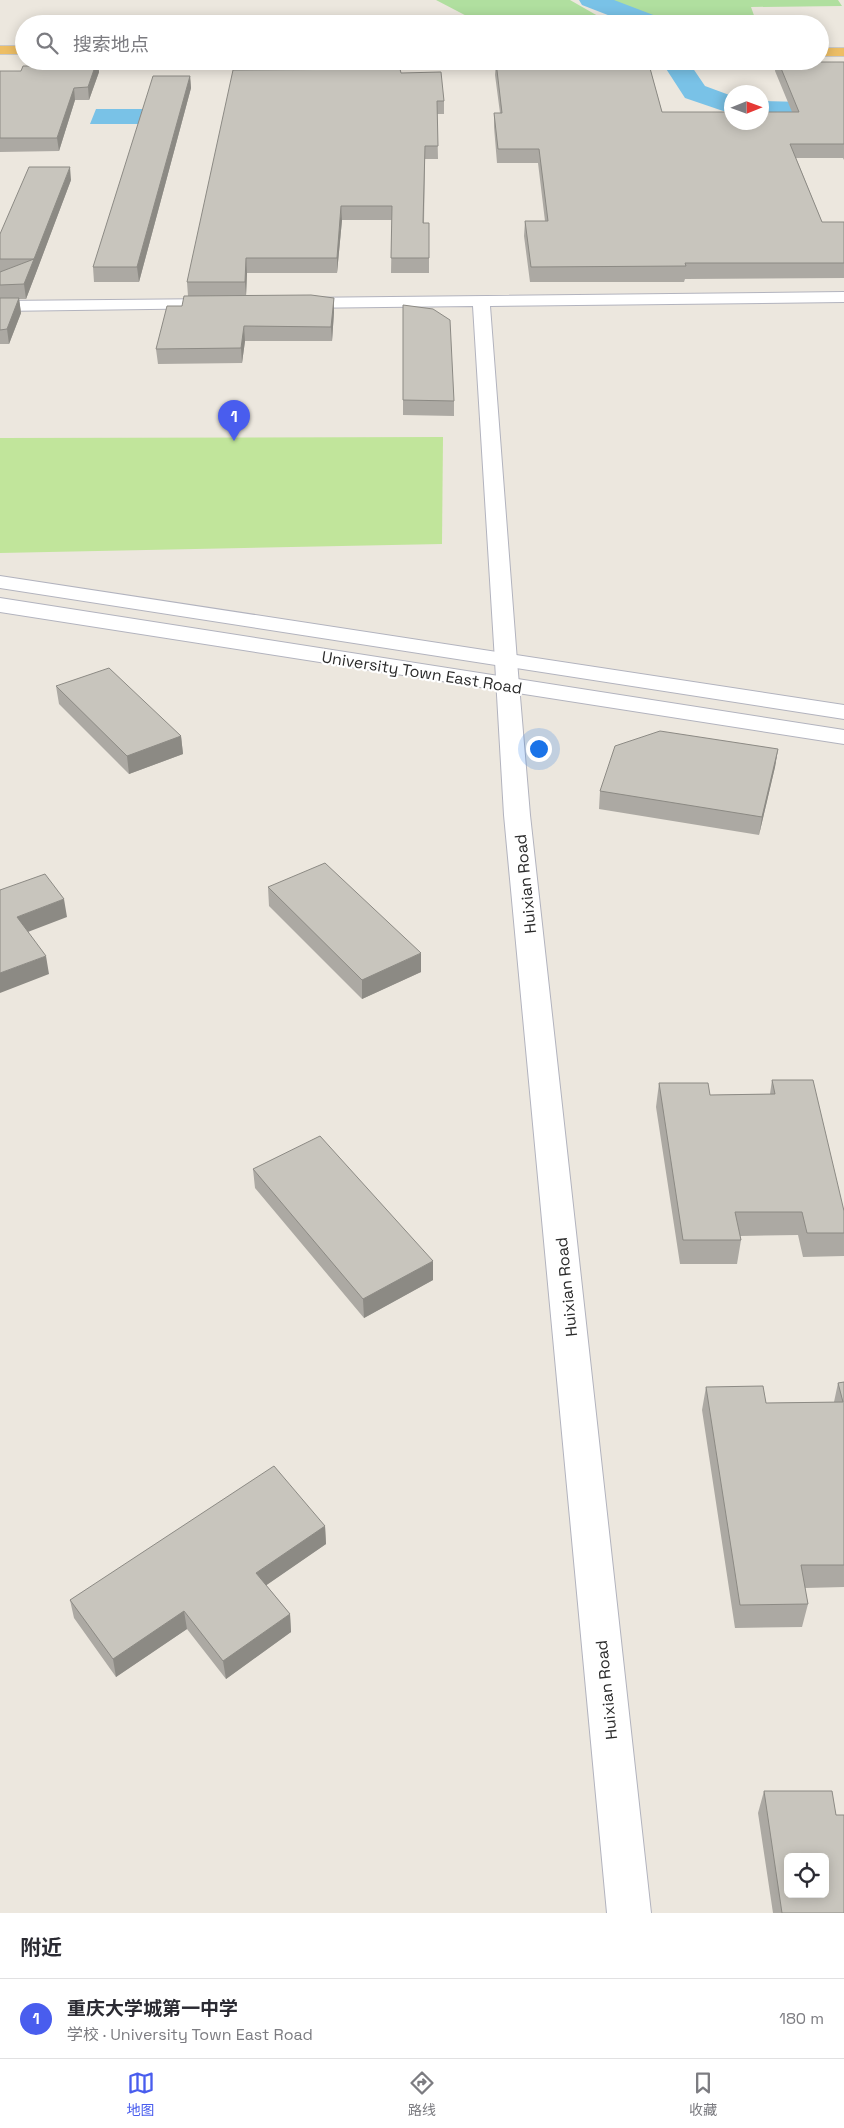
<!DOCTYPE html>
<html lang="zh">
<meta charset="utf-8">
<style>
:root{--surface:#fff;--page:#f7f7f7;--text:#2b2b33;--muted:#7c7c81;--line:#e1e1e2;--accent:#495dee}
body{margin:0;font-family:"Space Grotesk","Noto Sans SC",sans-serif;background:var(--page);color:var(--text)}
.controls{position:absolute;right:15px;bottom:15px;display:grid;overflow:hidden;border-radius:8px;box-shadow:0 2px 12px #0003}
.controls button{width:45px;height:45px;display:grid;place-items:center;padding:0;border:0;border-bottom:1px solid var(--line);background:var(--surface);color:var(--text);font:25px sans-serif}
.compass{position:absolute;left:724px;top:85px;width:45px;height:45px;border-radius:50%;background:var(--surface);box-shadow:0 2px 12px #0003;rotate:89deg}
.you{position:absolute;left:538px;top:748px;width:18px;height:18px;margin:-12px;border:4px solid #fff;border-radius:50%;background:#1a73e8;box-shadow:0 0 0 8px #1a73e833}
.badge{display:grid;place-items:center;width:32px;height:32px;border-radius:50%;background:var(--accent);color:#fff;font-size:16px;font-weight:700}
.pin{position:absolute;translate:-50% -41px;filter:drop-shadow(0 1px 2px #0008)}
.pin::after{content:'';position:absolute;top:26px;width:18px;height:15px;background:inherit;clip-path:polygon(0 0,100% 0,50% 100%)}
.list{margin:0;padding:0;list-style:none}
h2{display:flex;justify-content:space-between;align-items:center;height:65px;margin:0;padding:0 20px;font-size:21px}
h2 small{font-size:16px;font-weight:400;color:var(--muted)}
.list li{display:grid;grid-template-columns:32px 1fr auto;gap:15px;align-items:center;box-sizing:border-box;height:80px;padding:0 20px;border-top:1px solid var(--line)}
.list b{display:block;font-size:19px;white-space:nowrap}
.list p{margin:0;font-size:16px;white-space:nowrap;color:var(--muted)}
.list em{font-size:16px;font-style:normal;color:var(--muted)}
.icon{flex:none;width:28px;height:28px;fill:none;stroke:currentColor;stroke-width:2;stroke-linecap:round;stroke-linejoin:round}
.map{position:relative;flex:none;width:844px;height:1913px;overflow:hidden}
.search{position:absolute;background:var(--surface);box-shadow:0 2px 12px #0003;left:15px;right:15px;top:15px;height:55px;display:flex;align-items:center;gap:12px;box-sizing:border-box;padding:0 18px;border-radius:28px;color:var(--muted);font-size:19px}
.sheet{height:145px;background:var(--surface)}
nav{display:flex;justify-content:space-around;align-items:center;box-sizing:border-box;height:70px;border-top:1px solid var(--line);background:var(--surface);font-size:14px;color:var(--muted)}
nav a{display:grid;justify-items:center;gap:2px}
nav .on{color:var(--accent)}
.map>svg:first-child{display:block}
.green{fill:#b0df9f}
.pitch{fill:#c1e59b}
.water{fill:#79c2e7}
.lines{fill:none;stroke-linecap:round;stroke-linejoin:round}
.river{fill:#79c2e7;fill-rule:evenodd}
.minor-casing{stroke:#b2b3be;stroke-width:2}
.tertiary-casing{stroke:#b2b3be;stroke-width:2}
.secondary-casing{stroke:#b2b3be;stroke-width:2}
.trunk-casing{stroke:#c8c8c8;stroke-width:2}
.minor{fill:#fff;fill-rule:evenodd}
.tertiary{fill:#fff;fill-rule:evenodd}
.secondary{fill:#fff;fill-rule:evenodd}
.trunk{fill:#edbe65;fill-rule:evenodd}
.wall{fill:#aca9a3}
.shaded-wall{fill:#8c8a84}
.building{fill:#c8c5bd;stroke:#8c8a84;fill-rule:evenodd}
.labels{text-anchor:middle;stroke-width:4.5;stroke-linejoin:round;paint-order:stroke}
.street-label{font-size:16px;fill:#2b2b2b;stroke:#fff}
</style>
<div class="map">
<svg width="844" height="1913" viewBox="0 0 844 1913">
<rect width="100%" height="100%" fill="#ece7de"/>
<path class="green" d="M436,0H570L612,24H482Z
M607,0H838L842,6L751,7L757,24L660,23L657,18Z"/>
<path class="pitch" d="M443,437L442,544L0,553V438Z"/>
<path class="water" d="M96,109H158L153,124H90Z"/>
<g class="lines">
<path class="river" d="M579,0H614L656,16L662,24H631L582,5Z
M661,61H688L705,86L732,96V114L685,98Z
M762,101L844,103V121L762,119Z"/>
<g class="minor-casing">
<path id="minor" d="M844,292V302L490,306L517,661L514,666L506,668L498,666L495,661L473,306L296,308L290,307L288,303L290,299L296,298Z
M218,299L224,300L226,304L224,308L0,311V301Z"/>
</g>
<g class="tertiary-casing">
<path id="tertiary" d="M506,654L514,656L517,661L530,815L651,1913H607L504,815L495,661L498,656Z"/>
</g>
<g class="secondary-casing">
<path id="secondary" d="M0,576L844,705V719L0,588Z
M0,598L844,730V744L0,612Z"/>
</g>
<g class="trunk-casing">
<path id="trunk" d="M0,46H24V54H0Z
M820,48H844V56H820Z"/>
</g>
<use href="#minor" class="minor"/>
<use href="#tertiary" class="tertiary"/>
<use href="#secondary" class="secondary"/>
<use href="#trunk" class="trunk"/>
</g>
<path class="wall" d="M67,61H98L99,72L89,100H75L59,151L0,152V71H21L65,66Z
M523,61H648L662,112H792L775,71L776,61H820L821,62H844V160L843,158H796L822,222H844V278L685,279L684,282H530L524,236L525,221H545L538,163H497L494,127V113H500L495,75L496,62Z
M401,73L444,101V114H437L438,159H425L424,223H429V273H391L392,220H342L337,273H247L246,296L334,298V312L332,341H245L242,363L158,364L156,349L188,296L187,282Z
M190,76L191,88L139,282H94L93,267Z
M71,180L26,299H19L21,313L9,344H0V234Z
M403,305L454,401V416L403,415Z
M56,686L181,736L183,754L129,774L59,704Z
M778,749L775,767L759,835L599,809L600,791Z
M268,887L421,972L362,999L269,906Z
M772,1080L844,1233V1256L803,1257L798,1235L740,1236L741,1240L737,1264H680L656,1107L659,1083L710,1095L770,1094Z
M253,1169L433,1280L364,1318L255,1188Z
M844,1382V1587L805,1588L808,1604L802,1627L735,1628L702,1410L706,1387L766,1403L834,1402L838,1383Z
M325,1526L326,1544L266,1585L290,1614L291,1632L226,1679L187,1629L116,1677L74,1618L70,1600Z
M764,1791L836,1815L844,1913H773L758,1813Z"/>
<path class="shaded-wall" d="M97,61H98L99,72L89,100L88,87Z
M190,76L191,88L139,282L137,267Z
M74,88L75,100L59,151L57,138Z
M70,167L71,180L36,273L34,259Z
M341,206L342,220L337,273V258Z
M246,258L247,273L246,296L245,282Z
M34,259L36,273L26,299L24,284Z
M19,298L21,313L9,344L7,329Z
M334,298V312L332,341L331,327Z
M244,326L245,341L242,363L241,348Z
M181,736L183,754L129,774L127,756Z
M778,749L775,767L759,835L762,817Z
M64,899L67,917L20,935L17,917Z
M421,953V972L362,999V980Z
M46,956L49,974L0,993V973Z
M433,1261V1280L364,1318L363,1299Z
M325,1526L326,1544L258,1591L256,1573Z
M184,1611L187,1629L116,1677L113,1659Z
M290,1614L291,1632L226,1679L223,1661Z"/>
<path class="building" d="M67,61H97L88,87L74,88L57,138H0V71H21L23,66H65Z
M524,61H648L662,112H732V122H762V112H799L778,61H820L821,62H844V144H790L822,222H844V263H685L686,266L531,267L525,221H548L539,149H498L494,113H502L496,62H524Z
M400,69L401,73L441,72L444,101H437L438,146H425L423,223H429V258H391L392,206H341L337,258H246L245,282H187L233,70Z
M153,76H190L137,267H93Z
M29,167H70L34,259H0V234Z
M34,259L24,284L0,285V272Z
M311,295L334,298L331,327L244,326L241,348L156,349L167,306H182L184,296Z
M0,298H19L7,329L0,330Z
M403,305L433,309L450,320L454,401L403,400Z
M109,668L181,736L127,756L56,686Z
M660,731L778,749L762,817L600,791L615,746Z
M325,863L421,953L362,980L268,887Z
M45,874L64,899L17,917L46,956L0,973V890Z
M772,1080H813L844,1211V1233H807L802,1212H735L741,1240H683L659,1083H708L710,1095L775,1094Z
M320,1136L433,1261L363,1299L253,1169Z
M844,1382V1565H801L808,1604L740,1605L706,1387L763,1386L766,1403L843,1402L838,1383Z
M274,1466L325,1526L256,1573L290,1614L223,1661L184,1611L113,1659L70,1600Z
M764,1791H832L836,1815H844V1913H782ZM788,1857H825V1894H788Z"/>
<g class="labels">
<g class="street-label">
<text transform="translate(422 672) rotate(9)" y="6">University Town East Road</text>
<text transform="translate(525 884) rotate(-96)" y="6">Huixian Road</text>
<text transform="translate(566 1287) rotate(-96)" y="6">Huixian Road</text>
<text transform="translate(606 1690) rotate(-96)" y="6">Huixian Road</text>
</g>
</g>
</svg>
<div class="controls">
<button><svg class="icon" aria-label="locate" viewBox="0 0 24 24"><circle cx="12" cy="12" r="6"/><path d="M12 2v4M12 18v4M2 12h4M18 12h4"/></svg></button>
</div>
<svg class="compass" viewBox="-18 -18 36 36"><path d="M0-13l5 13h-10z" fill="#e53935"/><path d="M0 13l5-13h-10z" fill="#7c7c81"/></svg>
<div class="you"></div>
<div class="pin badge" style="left:234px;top:441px">1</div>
<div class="search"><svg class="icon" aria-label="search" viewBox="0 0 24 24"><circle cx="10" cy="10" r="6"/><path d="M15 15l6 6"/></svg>搜索地点</div>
</div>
<section class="sheet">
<h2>附近<small></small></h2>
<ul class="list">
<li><span class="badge">1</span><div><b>重庆大学城第一中学</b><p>学校 · University Town East Road</p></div><em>180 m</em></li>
</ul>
</section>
<nav>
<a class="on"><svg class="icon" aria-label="map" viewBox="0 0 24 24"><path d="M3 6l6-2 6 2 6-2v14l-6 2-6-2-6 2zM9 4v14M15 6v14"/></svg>地图</a>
<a><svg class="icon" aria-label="directions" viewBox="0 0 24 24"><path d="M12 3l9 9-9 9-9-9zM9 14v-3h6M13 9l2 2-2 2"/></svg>路线</a>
<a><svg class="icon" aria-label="saved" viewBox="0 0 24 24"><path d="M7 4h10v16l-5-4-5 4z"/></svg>收藏</a>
</nav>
